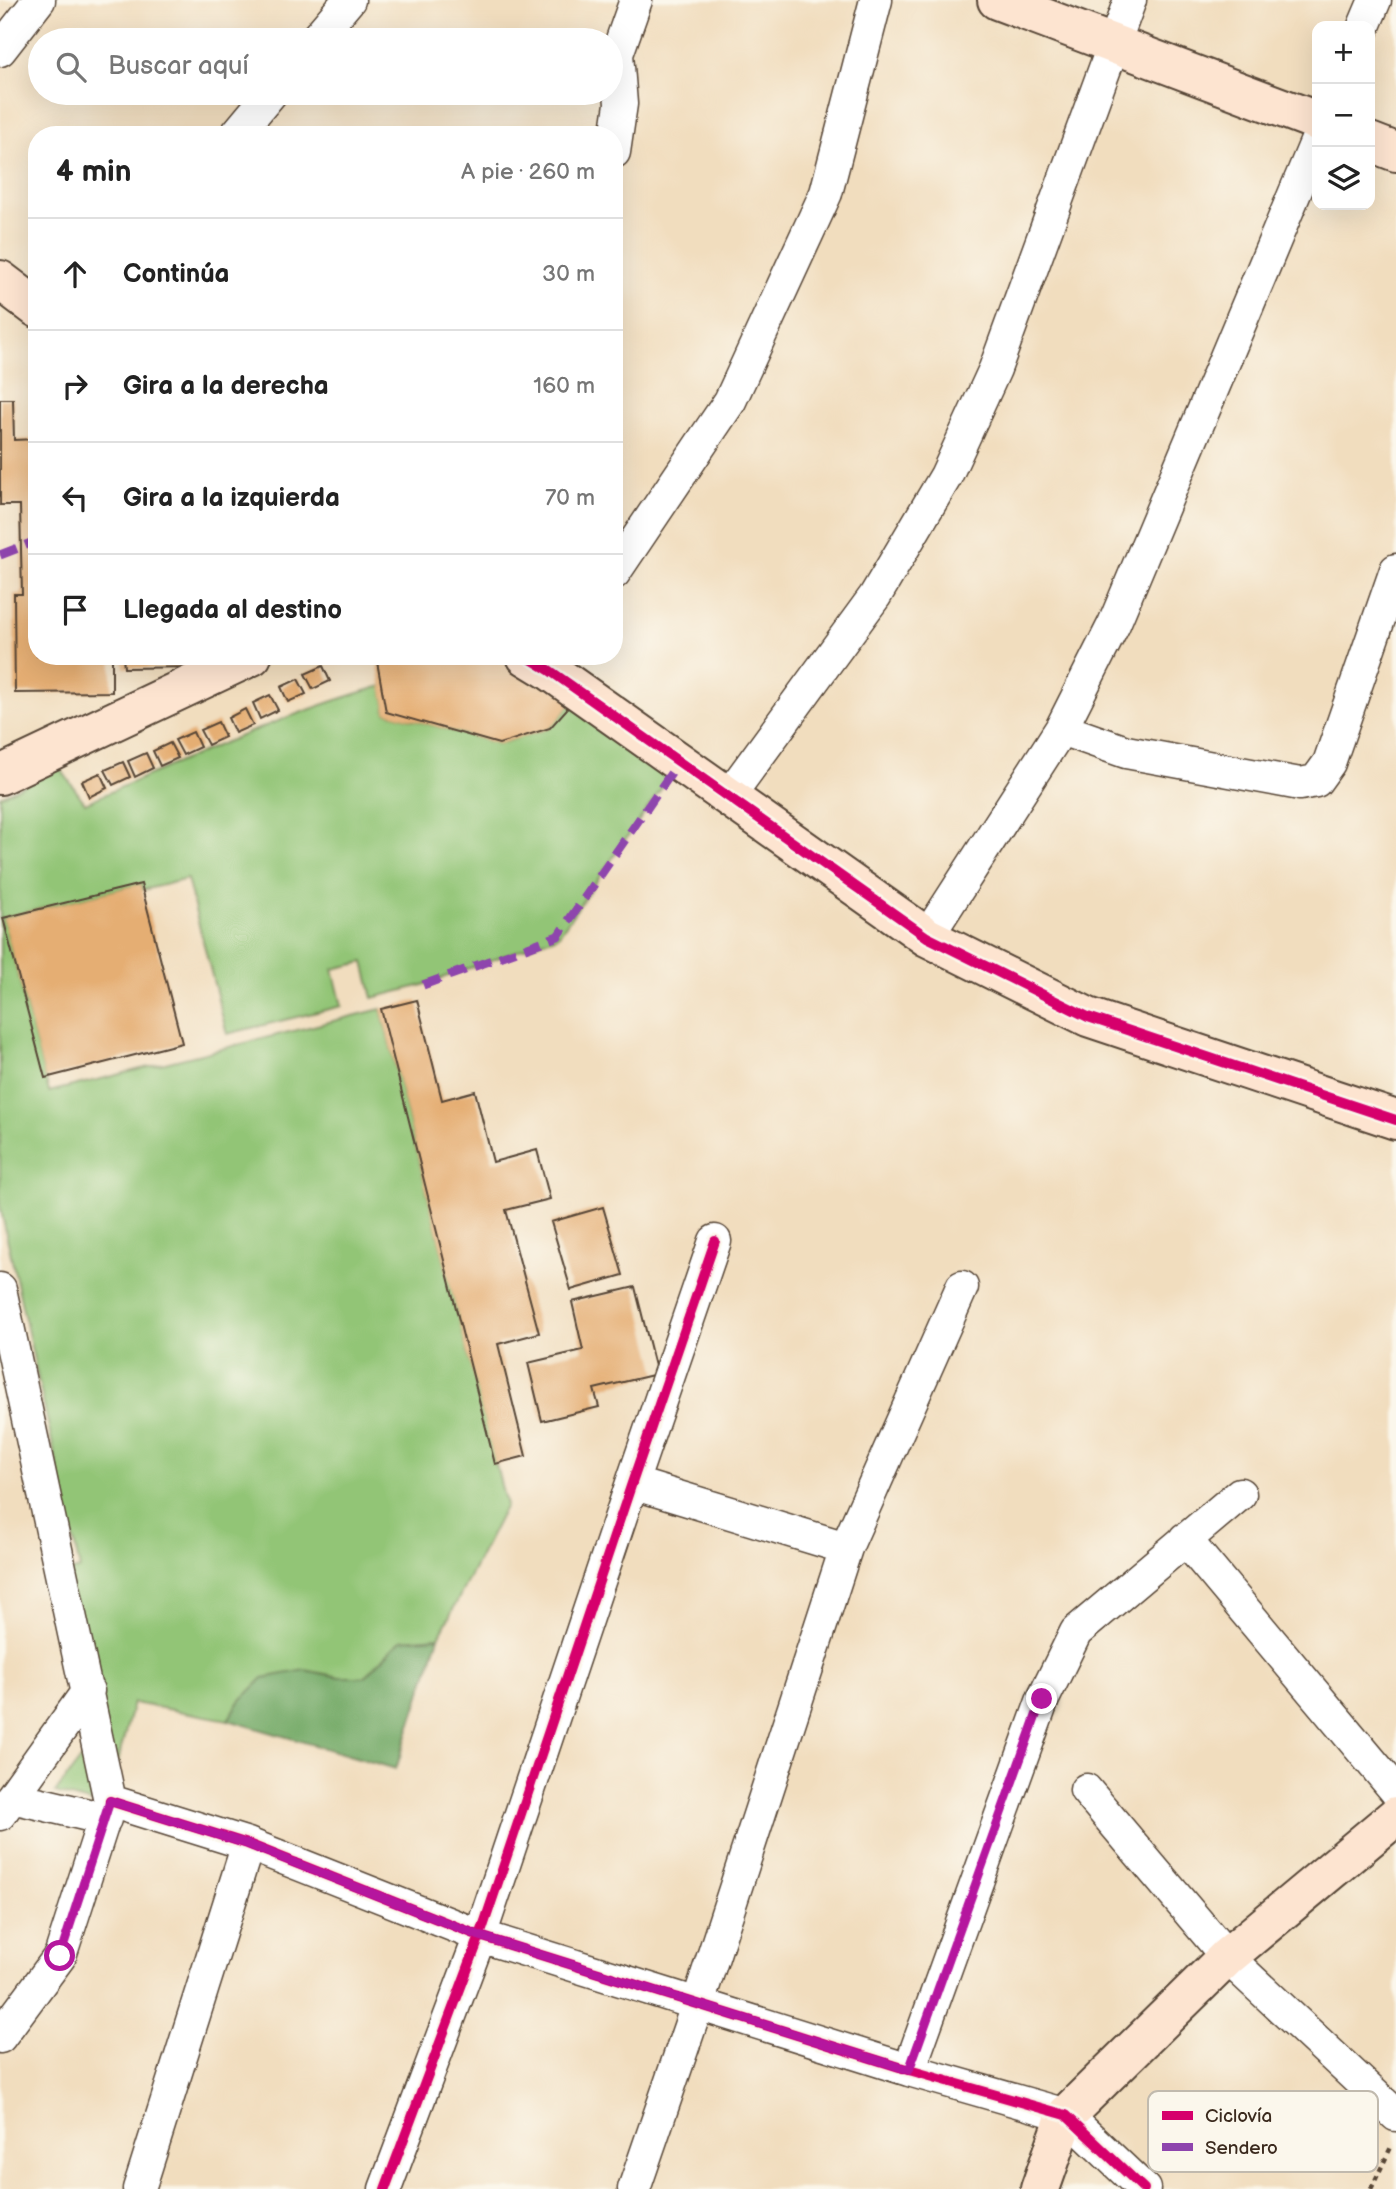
<!DOCTYPE html>
<html lang="es">
<meta charset="utf-8">
<style>
:root{--surface:#fff;--page:#f2f2f2;--text:#222;--muted:#767676;--line:#e0e0e0}
body{margin:0;font-family:"Balsamiq Sans",sans-serif;background:var(--page);color:var(--text)}
.controls{position:absolute;right:21px;top:21px;display:grid;overflow:hidden;border-radius:14px;box-shadow:0 7px 28px #0002}
.controls button{width:63px;height:63px;display:grid;place-items:center;padding:0;border:0;border-bottom:2px solid var(--line);background:var(--surface);color:var(--text);font:35px sans-serif}
.stop{position:absolute;width:21px;height:21px;margin:-16px;border:5px solid #b5179e;border-radius:50%;background:#fff}
.stop.end{background:#b5179e;border-color:#fff;box-shadow:0 2px 7px #0008}
.list{margin:0;padding:0;list-style:none}
h2{display:flex;justify-content:space-between;align-items:center;height:91px;margin:0;padding:0 28px;font-size:30px}
h2 small{font-size:23px;font-weight:400;color:var(--muted)}
.list li{display:grid;grid-template-columns:46px 1fr auto;gap:21px;align-items:center;box-sizing:border-box;height:112px;padding:0 28px;border-top:2px solid var(--line)}
.list b{display:block;font-size:26px;white-space:nowrap}
.list em{font-size:23px;font-style:normal;color:var(--muted)}
.icon{flex:none;width:38px;height:38px;fill:none;stroke:currentColor;stroke-width:2;stroke-linecap:round;stroke-linejoin:round}
.map{position:relative;flex:none;width:1396px;height:2189px;overflow:hidden}
.search{position:absolute;background:var(--surface);box-shadow:0 7px 28px #0002;left:28px;top:28px;width:595px;height:77px;display:flex;align-items:center;gap:18px;box-sizing:border-box;padding:0 24px;border-radius:38px;color:var(--muted);font-size:26px}
.panel{position:absolute;background:var(--surface);box-shadow:0 7px 28px #0002;left:28px;top:126px;width:595px;height:539px;border-radius:28px}
.map>svg:first-child{display:block}
.green{fill:#92c576;stroke:#66784a;stroke-width:2}
.forest{fill:#75aa67;stroke:#586a42;stroke-width:2}
.building{fill:#e5ae73}
.lines{fill:none;stroke-linecap:round;stroke-linejoin:round}
.street-casing{stroke:#564536;stroke-width:35}
.secondary-casing{stroke:#564536;stroke-width:42}
.path{stroke:#564536;stroke-width:4.5;stroke-dasharray:5 5;stroke-linecap:butt}
.street{stroke:#fff;stroke-width:32}
.secondary{stroke:#fde4d0;stroke-width:38}
.quiet{stroke:#8e44ad;stroke-width:9;stroke-dasharray:18 9;stroke-linecap:butt}
.cycleway-casing{stroke:#fbf7ec;stroke-width:15}
.cycleway{stroke:#d6006c;stroke-width:10}
.route{stroke:#b5179e;stroke-width:9}
.key{fill:#fbf7ec;stroke:#c1baae;stroke-width:2}
.key-label{font-size:19px;fill:#3b2a1e}
</style>
<div class="map">
<svg width="1396" height="2189" viewBox="0 0 1396 2189">
<rect width="100%" height="100%" fill="#fbf7ec"/>
<filter id="ink" filterUnits="userSpaceOnUse"><feTurbulence type="fractalNoise" baseFrequency=".0143" numOctaves="2"/><feDisplacementMap in="SourceGraphic" scale="14" xChannelSelector="R" yChannelSelector="G"/><feConvolveMatrix kernelMatrix="1 2 1 2 8 2 1 2 1" color-interpolation-filters="sRGB"/></filter>
<filter id="wash" filterUnits="userSpaceOnUse"><feTurbulence type="fractalNoise" baseFrequency=".00686" numOctaves="4" result="noise"/><feDisplacementMap in="SourceGraphic" scale="28" xChannelSelector="R" yChannelSelector="G"/><feGaussianBlur stdDeviation="1.57" result="paint"/><feColorMatrix in="noise" values="0 0 0 0 0 0 0 0 0 0 0 0 0 0 0 0 0 1.4 0 .05"/><feComposite in="paint" operator="in"/></filter>
<g filter="url(#wash)">
<rect width="100%" height="100%" fill="#f1ddbe"/>
<path class="green" d="M382,686L386,712L499,744L550,728L581,693L673,772L558,936L423,985L373,998L364,962L333,969L342,1006L227,1034L187,879L143,890L141,884L3,918L49,1092L381,1009L506,1505L439,1637L401,1640L365,1677H339L305,1670L241,1700L228,1720L133,1703L121,1749L110,1801L63,1574L80,1569L0,1206V796L60,768L85,803C182,761 280,715 382,686Z
M87,1751L96,1804L55,1793Z"/>
<path class="forest" d="M439,1637L396,1769L228,1720L241,1700L263,1678L305,1670L339,1677H365L401,1640Z"/>
<g id="blocks">
<path class="building" d="M0,399H13L14,440L37,439V656H112V692L15,693L14,594H22L20,505H0Z
M123,656H198L199,667L124,668Z
M376,656H495L574,701L550,728L499,744L386,712Z
M323,666L330,681L313,689L305,674Z
M298,679L306,694L288,702L281,687Z
M270,695L278,710L260,719L253,703Z
M245,709L253,725L235,733L228,718Z
M218,722L225,737L208,745L200,730Z
M193,732L200,747L183,755L175,740Z
M170,743L178,758L160,766L153,751Z
M146,753L153,768L135,777L128,761Z
M123,762L130,777L113,785L105,770Z
M100,773L107,788L89,797L82,781Z
M141,884L182,1043L45,1078L3,918Z
M417,1000L442,1100L475,1091L493,1162L537,1150L550,1199L506,1210L539,1333L498,1344L526,1456L495,1464L381,1009Z
M603,1207L623,1275L571,1290L551,1222Z
M635,1287L657,1374L594,1389L599,1407L542,1421L528,1363L583,1350L572,1302Z"/>
</g>
</g>
<g filter="url(#ink)">
<use href="#blocks" fill-opacity="0" stroke="#564536" stroke-width="2"/>
<g class="lines">
<g class="street-casing">
<path id="street" d="M1364,26L1375,0
M315,40L349,0
M0,50L39,0
M236,135L271,93
M614,152L621,104L617,54L636,0
M614,573L730,401L826,193L876,0
M1061,729L1126,752L1300,784L1316,781L1329,763L1396,570
M728,797L875,596L946,476L995,369L1130,0
M927,937L1061,729L1114,624L1317,140
M0,1289L110,1801L60,1956L0,2037
M632,1483L846,1548
M1185,1539L1396,1791
M1086,1790L1227,1957L1396,2115
M12,1797L105,1819
M110,1801L248,1844L480,1936L909,2070L1066,2115L1144,2189
M0,1814L88,1691
M909,2070L1043,1699L1076,1632L1240,1494
M139,2189L248,1844
M385,2189L480,1936L632,1483L715,1241
M634,2189L698,2003L846,1548L962,1287"/>
</g>
<g class="secondary-casing">
<path id="secondary" d="M997,0L1317,121
M1370,142L1396,152
M0,280L37,308
M526,656L549,670L927,937L1088,1017L1396,1120
M0,775L252,656
M1040,2189L1066,2115L1227,1957L1396,1816"/>
</g>
<path class="path" d="M1371,2189L1392,2145"/>
<use href="#street" class="street"/>
<use href="#secondary" class="secondary"/>
<path class="quiet" d="M0,555L36,541
M423,985L558,936L679,762"/>
<g class="cycleway-casing">
<path id="cycleway" d="M526,656L549,670L927,937L1088,1017L1396,1120
M110,1801L248,1844L480,1936L909,2070L1066,2115L1144,2189
M385,2189L480,1936L632,1483L715,1241"/>
</g>
<use href="#cycleway" class="cycleway"/>
</g>
</g>
<g class="lines" filter="url(#ink)">
<path class="route" d="M60,1956L110,1801L247,1844L480,1936L909,2070L1042,1699"/>
</g>
<rect x="1148" y="2091" width="230" height="81" rx="10" class="key"/>
<rect x="1162" y="2111" width="31" height="9" fill="#d6006c"/>
<rect x="1162" y="2143" width="31" height="8" fill="#8e44ad"/>
<g class="key-label">
<text x="1205" y="2122">Ciclovía</text>
<text x="1205" y="2154">Sendero</text>
</g>
</svg>
<div class="controls">
<button>+</button>
<button>−</button>
<button><svg class="icon" aria-label="layers" viewBox="0 0 24 24"><path d="M12 4l9 5-9 5-9-5zM3 14l9 5 9-5"/></svg></button>
</div>
<div class="stop" style="left:60px;top:1956px"></div>
<div class="stop end" style="left:1042px;top:1699px"></div>
<div class="search"><svg class="icon" aria-label="search" viewBox="0 0 24 24"><circle cx="10" cy="10" r="6"/><path d="M15 15l6 6"/></svg>Buscar aquí</div>
<section class="panel">
<h2>4 min<small>A pie · 260 m</small></h2>
<ul class="list">
<li><svg class="icon" aria-label="ahead" viewBox="0 0 24 24"><path d="M12 20V5M6 11l6-6 6 6"/></svg><div><b>Continúa</b></div><em>30 m</em></li>
<li><svg class="icon" aria-label="right" viewBox="0 0 24 24"><path d="M7 20v-9h11M14 6l5 5-5 5"/></svg><div><b>Gira a la derecha</b></div><em>160 m</em></li>
<li><svg class="icon" aria-label="left" viewBox="0 0 24 24"><path d="M17 20v-9H6M10 6l-5 5 5 5"/></svg><div><b>Gira a la izquierda</b></div><em>70 m</em></li>
<li><svg class="icon" aria-label="arrive" viewBox="0 0 24 24"><path d="M6 21V4h12l-3 4 3 4H6"/></svg><div><b>Llegada al destino</b></div></li>
</ul>
</section>
</div>
